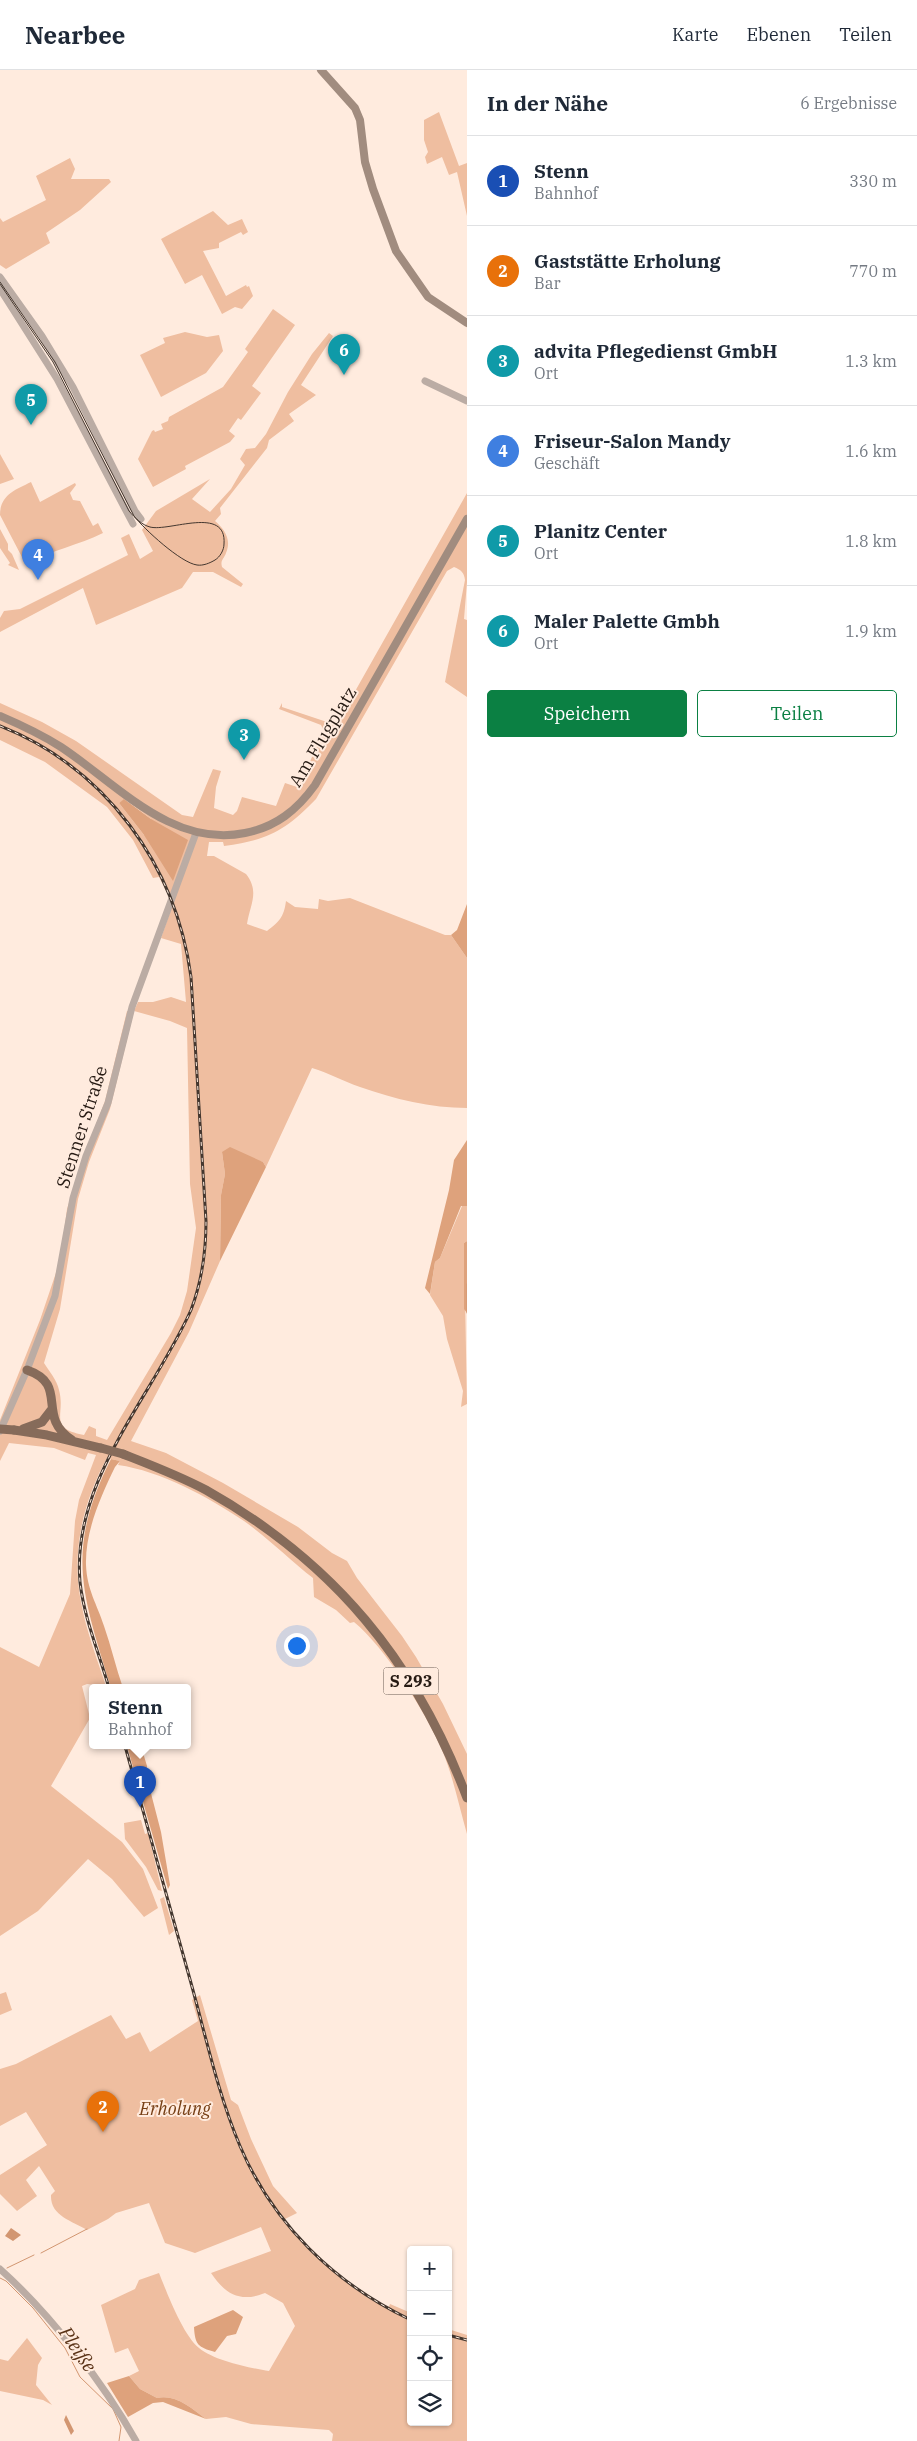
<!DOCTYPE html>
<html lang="de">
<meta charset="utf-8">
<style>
:root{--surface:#fff;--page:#f6f6f7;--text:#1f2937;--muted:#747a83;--line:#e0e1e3;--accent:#0b8043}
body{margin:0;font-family:"IBM Plex Serif",serif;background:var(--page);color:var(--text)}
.controls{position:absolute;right:15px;bottom:15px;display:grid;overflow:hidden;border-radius:5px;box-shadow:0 1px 4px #0004}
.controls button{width:45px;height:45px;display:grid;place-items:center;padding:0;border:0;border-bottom:1px solid var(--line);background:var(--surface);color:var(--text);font:25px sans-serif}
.you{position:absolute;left:296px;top:1575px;width:18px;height:18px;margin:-12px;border:4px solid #fff;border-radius:50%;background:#1a73e8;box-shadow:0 0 0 8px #1a73e833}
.badge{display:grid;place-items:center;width:32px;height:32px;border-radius:50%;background:var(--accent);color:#fff;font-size:16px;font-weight:700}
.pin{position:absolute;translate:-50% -41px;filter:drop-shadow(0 1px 2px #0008)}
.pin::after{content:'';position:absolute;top:26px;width:18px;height:15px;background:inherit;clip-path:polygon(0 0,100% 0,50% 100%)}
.popup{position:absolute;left:89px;top:1614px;width:102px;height:65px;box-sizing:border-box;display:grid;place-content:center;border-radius:5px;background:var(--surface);filter:drop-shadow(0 1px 4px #0005);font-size:16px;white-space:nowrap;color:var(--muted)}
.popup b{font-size:19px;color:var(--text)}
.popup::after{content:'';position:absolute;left:50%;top:100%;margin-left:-10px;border:10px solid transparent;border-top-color:var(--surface)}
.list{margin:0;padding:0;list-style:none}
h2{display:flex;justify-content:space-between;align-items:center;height:65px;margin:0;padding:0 20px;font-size:21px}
h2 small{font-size:16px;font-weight:400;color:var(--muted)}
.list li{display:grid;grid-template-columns:32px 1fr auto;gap:15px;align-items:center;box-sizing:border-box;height:90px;padding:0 20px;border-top:1px solid var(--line)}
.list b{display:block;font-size:19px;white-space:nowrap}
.list p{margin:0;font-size:16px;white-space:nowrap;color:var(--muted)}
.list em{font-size:16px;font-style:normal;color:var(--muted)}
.actions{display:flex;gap:10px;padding:15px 20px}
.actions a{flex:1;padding:11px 0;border:1px solid var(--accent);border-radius:5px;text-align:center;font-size:18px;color:var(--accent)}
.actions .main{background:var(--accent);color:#fff}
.icon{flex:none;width:28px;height:28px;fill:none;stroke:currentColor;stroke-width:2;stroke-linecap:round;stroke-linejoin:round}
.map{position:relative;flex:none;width:467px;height:2371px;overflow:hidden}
header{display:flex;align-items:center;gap:30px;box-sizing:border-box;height:70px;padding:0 25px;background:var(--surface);border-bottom:1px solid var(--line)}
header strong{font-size:24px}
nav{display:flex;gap:28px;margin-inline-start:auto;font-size:18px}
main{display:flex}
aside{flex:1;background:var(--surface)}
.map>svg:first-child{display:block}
.green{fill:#efbea0;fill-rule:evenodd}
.forest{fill:#dea27c}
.water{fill:#d29671}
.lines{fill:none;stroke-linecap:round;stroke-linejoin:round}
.stream{stroke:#d29671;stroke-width:1}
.tertiary{stroke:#bbaca4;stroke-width:7}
.secondary{stroke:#a18c7f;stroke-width:8}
.trunk{stroke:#866b5a;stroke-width:9}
.tram{stroke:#44372f;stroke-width:1}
.rail-casing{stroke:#44372f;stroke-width:3}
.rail{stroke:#ffebde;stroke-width:1;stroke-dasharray:4;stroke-linecap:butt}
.trunk-bridge{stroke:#866b5a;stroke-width:9}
.labels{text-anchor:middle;stroke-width:4;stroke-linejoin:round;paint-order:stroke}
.shield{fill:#ffebde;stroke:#675950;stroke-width:1}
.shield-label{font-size:16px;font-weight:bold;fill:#261a13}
.street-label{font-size:18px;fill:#261a13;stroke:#ffebde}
.park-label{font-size:18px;font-style:italic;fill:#773f15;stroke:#ffebde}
.water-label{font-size:19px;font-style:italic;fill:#593115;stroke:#ffebde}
</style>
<header>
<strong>Nearbee</strong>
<nav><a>Karte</a><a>Ebenen</a><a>Teilen</a></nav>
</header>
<main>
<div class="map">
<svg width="467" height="2371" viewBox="0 0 467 2371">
<rect width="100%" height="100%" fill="#ffebde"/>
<path class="green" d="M439,42L459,96L467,93V146L457,102L449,105L442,87L427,94L425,87L428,82L424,70V50Z
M70,88L75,99L71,109H109L111,112L80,140L46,163L50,173L6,199L0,195V148L3,152L46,130L36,106Z
M213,141L228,155L242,149L248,162L243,165L241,162L219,173V178L203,181L226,226L246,215L247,217L249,216L253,226L242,239L235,237L222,244L202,205L185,214L161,169Z
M273,239L295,255L252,316L261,323L241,350L238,348L229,361L235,366L230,372L185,396L186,399L153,417L138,389L152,361L154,360L155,362L163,359L161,354L168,351L169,347L223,317L248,282L245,279Z
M185,262L207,267L219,265L223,281L206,303L161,327L140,285L165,273L163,268Z
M329,263L333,266L301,315L316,325L289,344L294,351L269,370L267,378L220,438L221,444L215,451C224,459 232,469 226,483C224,489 220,490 222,497L243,514L241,517L213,502H193L182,518L96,555L83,518L0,562V548L4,541L20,539L128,485L121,468L129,464L140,489L153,481L142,460L156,441L210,409L192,429L210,442L231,419L245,395L240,389L246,379L255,378L266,364L288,322L312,284Z
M0,384L14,409L0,414Z
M31,412L40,432L75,413L76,415L70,423L73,430L80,431L93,456L98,453L103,463C79,475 52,480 28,493L24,491L0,445C0,425 15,420 31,412Z
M467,423V512L464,549L467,550V627L445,612L465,510C464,502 461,500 454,497L447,501L316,729C285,761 268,770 224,776L223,772H209L207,786H214L246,804C260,822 250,834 247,854L267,861C279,852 284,847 286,831L295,837L318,839L319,829L328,831L350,828L445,865H451L467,888V1038C431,1038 394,1029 360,1017C343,1011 329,1003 312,998L266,1097L263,1092L222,1082L225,1104L221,1125L220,1191L189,1262L131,1371L166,1383L223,1413L298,1457L332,1483L347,1491L357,1508L402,1566L416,1587L443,1634L467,1684V1764C459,1736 453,1706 442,1680C427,1644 384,1576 354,1552L350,1553L336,1540L314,1527L313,1508C290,1490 268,1468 244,1451C208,1427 161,1401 118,1395L120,1391L107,1388C83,1432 71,1482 81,1532C86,1560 97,1589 106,1616L87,1614L82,1616L90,1648L51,1716L122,1772L143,1799L158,1838L144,1847L112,1809L88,1789L38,1841L0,1866V1577L39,1597L70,1524L75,1451L79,1430L96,1385L88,1383L85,1390L54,1378L9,1373L0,1391V1350L40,1250L60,1191L67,1139L84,1085L105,1031L127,941H134L138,932H153L171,927L186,932L181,874L161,868L173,834L159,807L153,808L133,770L107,737L45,692L0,670V633L42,652L76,671L182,745L193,747L213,699L221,701L216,717L214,738L233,745L237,741L242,727L276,736L285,713L297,717L300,713L324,661L321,655L279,639L282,633V637L336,655ZM125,729L151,749L144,765L119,733ZM134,941L170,951L187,958L190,1114L196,1158L187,1221L180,1245L171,1263L107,1370L96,1366V1359L89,1356L84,1365C47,1358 66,1345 59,1320C57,1310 49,1301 44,1293L60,1239L78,1129L89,1092L110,1039Z
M0,459L8,474V480L12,484L19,500L8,495L10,493L0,478Z
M462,1136H467V1171L464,1173L467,1334L461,1337L463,1321L447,1269L443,1246L430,1225L435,1192L440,1188Z
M141,1750L145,1764L148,1763L162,1821L158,1820L146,1797L125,1769L124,1753Z
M164,1827L174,1861L169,1865L160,1829Z
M6,1922L12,1940L0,1945V1924Z
M200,1925L231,2030L238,2035L251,2069L273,2116L297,2143L283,2150C313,2186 347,2216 388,2239L390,2234L411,2243V2352H448V2259L467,2265V2371H332L333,2364L329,2360L251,2354L226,2347L206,2349C191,2338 176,2324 157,2328L140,2319L129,2306L139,2301L128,2278L115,2283L101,2235L135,2219L139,2210L159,2203C167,2223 183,2265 199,2278C215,2291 250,2298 269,2301L295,2256L283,2233L265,2223C240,2233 225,2224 211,2203L271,2181L261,2157L195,2183L165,2173L149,2133L116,2143L108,2149L87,2160C72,2151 50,2146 51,2125L55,2121L39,2096L26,2110L37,2126L17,2141L0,2124V2105L47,2075L26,2042L0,2056V1999L16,1994L111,1945L126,1969L140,1962L150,1982L198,1951L192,1930Z
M27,2268L42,2288L38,2295L36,2315L52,2335L43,2330L0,2321V2289L8,2291Z"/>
<path class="forest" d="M124,729L151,749L188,770L173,811L144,765L119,733Z
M467,834V888L451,865L457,860Z
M467,1070V1136H461L440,1188L435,1192L430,1224L425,1218L449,1120L454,1090Z
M230,1077L263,1092L266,1097L220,1191L221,1125L225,1104L222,1082Z
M467,1171V1243L464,1239V1173Z
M111,1389L120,1391L115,1397C101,1426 85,1461 86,1495C87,1520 97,1534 104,1556C111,1576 116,1598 123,1618H111C83,1525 64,1482 111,1389Z
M127,1676H141L147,1696L146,1704L161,1762L170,1815L168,1819Z
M233,2240L243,2247L236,2264L227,2266L215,2282C198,2277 195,2275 194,2257Z
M129,2306L140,2319L157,2328C176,2324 191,2338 206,2349L163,2332L153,2333L128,2347L107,2313Z"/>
<path class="water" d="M11,2158L21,2165L13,2171L5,2166Z
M66,2345L74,2361L71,2365L64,2350Z"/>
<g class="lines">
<path class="stream" d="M467,1214V1243
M41,2183L87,2159
M7,2198L34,2185
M0,2208L6,2211L33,2238L65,2278L80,2307L113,2339L121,2357L119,2371"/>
<path class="tertiary" d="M0,207L42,266L73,317L135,441L141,449
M0,219L57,309L133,454
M425,311L467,331
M0,1361L27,1300L55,1226L73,1128L86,1086L108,1033L132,937L196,763
M0,2199C50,2244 103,2312 136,2371"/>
<path class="secondary" d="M321,0L355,38L360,50L365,92L373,119L396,181L428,227L467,253
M0,646C21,655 42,665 61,677C117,714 172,778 245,763C276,757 297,740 315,715L467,449"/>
<path class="trunk" d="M27,1300C70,1315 35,1346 72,1370
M23,1359L42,1352L52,1339
M14,1360L47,1365L101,1378
M123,1384C151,1395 180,1406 206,1420C334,1492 416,1592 467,1728"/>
<path class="tram" d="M0,212L55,292L134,446C144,459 181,493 197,495C203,496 210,493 215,490C220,487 224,480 224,474C227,435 169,462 150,457C142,455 135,448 129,441L53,292L0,214"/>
<g class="rail-casing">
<path id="rail" d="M0,656C106,698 176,795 191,907L206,1151C206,1182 202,1211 191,1240C152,1327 71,1411 80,1512C84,1548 99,1583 109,1618
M125,1676C147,1755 169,1834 191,1913C206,1967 218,2024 240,2076C273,2154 335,2214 411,2250
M448,2265L467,2270"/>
</g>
<use href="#rail" class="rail"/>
<path class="trunk-bridge" d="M0,1359L14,1360
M101,1378L123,1384"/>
</g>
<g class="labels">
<rect class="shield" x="383.5" y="1597.5" width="55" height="27" rx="4"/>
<g class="shield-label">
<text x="411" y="1617">S 293</text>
</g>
<g class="street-label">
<text transform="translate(323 667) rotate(-59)" y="6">Am Flugplatz</text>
<text transform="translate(82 1057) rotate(-72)" y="6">Stenner Straße</text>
</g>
<g class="park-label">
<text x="175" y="2045">Erholung</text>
</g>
<g class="water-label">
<text transform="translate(78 2279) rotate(56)" y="7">Pleiße</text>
</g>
</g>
</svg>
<div class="controls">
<button>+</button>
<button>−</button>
<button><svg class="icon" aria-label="locate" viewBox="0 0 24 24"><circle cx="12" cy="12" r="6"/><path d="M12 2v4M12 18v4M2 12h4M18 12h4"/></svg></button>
<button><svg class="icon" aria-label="layers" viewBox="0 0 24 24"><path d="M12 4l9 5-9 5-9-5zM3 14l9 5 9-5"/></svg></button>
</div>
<div class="you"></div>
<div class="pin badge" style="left:140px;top:1737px;background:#1a4fb4">1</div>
<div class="popup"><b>Stenn</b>Bahnhof</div>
<div class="pin badge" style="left:103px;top:2062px;background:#e8710a">2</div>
<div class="pin badge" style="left:244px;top:690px;background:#0f9aa8">3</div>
<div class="pin badge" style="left:38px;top:510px;background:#3f7fe0">4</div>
<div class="pin badge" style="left:31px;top:355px;background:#0f9aa8">5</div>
<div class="pin badge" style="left:344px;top:305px;background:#0f9aa8">6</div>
</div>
<aside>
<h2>In der Nähe<small>6 Ergebnisse</small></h2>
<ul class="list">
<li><span class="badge" style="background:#1a4fb4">1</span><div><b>Stenn</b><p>Bahnhof</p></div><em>330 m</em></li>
<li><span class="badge" style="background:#e8710a">2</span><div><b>Gaststätte Erholung</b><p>Bar</p></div><em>770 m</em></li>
<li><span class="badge" style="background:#0f9aa8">3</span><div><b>advita Pflegedienst GmbH</b><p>Ort</p></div><em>1.3 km</em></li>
<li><span class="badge" style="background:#3f7fe0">4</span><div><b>Friseur-Salon Mandy</b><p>Geschäft</p></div><em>1.6 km</em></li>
<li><span class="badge" style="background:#0f9aa8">5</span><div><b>Planitz Center</b><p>Ort</p></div><em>1.8 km</em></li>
<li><span class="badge" style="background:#0f9aa8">6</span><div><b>Maler Palette Gmbh</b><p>Ort</p></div><em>1.9 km</em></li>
</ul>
<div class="actions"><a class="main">Speichern</a><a>Teilen</a></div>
</aside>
</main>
